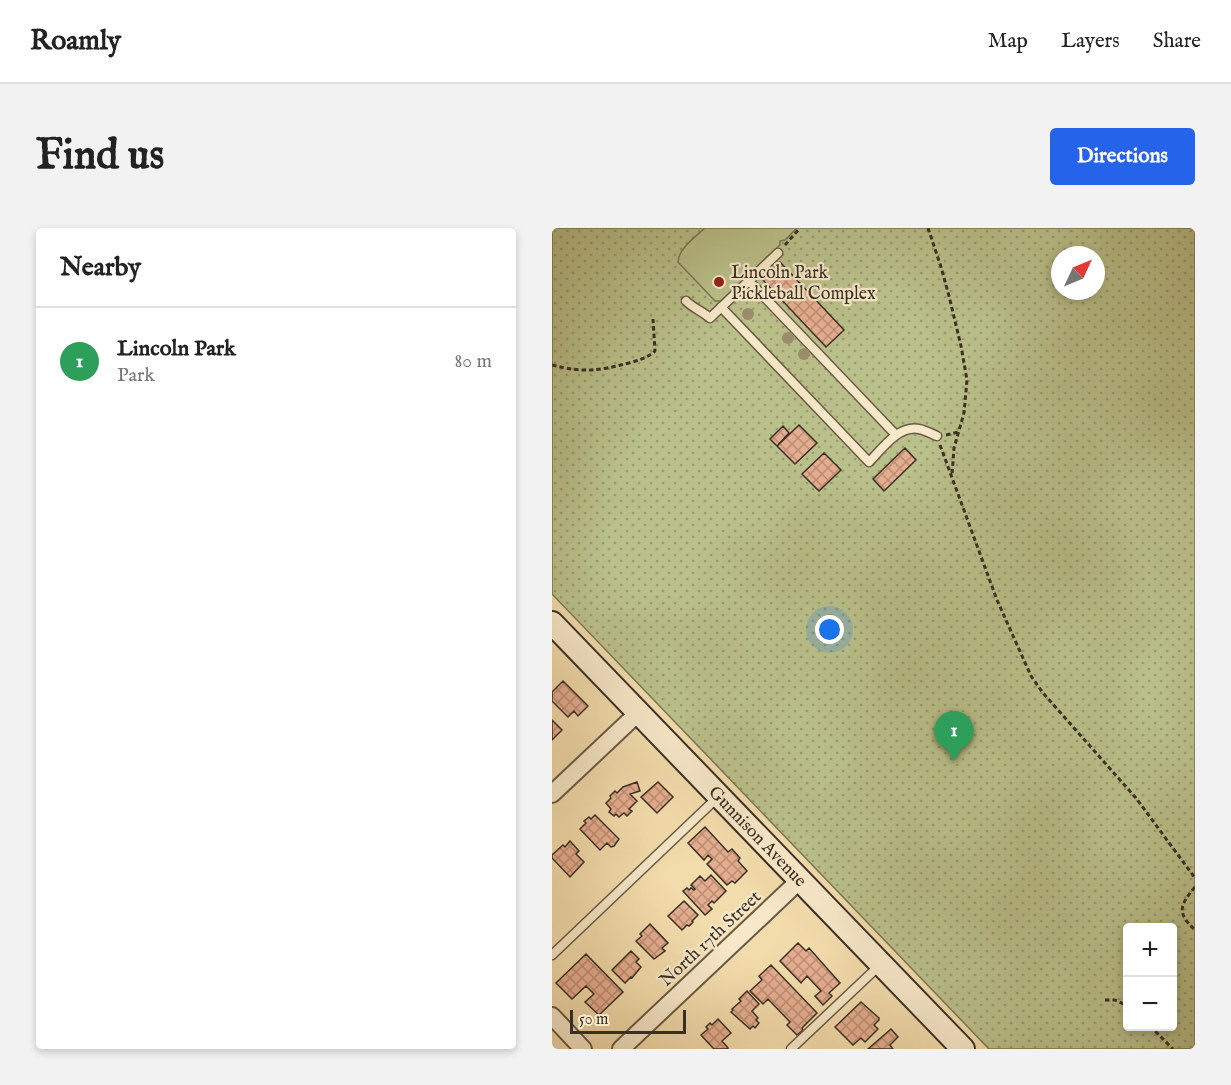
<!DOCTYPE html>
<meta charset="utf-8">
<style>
:root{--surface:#fff;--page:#f2f2f2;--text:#222;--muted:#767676;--line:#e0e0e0;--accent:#2563eb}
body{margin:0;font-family:"IM FELL English",serif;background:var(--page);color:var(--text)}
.controls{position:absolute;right:18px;bottom:18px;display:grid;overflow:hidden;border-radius:6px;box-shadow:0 3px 9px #0003}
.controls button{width:54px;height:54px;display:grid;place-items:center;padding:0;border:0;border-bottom:2px solid var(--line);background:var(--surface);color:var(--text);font:30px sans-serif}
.compass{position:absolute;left:499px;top:18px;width:54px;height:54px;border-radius:50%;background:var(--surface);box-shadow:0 3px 9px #0003;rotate:46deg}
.scale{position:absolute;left:18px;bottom:15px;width:116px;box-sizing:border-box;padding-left:6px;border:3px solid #3b2f23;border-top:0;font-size:16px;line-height:21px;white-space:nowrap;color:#3b2f23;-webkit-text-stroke:4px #f7e8c9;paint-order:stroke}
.you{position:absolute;left:278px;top:402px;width:21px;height:21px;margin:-15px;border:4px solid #fff;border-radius:50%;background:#1a73e8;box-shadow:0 0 0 9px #1a73e833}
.badge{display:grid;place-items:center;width:39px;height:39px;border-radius:50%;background:var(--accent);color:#fff;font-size:20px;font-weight:700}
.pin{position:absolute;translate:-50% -50px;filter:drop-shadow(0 2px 3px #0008)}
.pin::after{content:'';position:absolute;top:32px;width:21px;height:18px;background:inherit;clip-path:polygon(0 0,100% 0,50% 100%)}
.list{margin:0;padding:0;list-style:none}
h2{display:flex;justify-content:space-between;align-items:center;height:78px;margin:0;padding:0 24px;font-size:26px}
h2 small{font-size:20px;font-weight:400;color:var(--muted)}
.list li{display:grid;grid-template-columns:39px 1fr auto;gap:18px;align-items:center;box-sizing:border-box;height:108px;padding:0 24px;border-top:2px solid var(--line)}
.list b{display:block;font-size:22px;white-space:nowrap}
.list p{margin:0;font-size:20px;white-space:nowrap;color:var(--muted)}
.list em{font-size:20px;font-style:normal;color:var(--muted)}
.map{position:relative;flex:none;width:643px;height:821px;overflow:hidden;border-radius:6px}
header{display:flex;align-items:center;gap:36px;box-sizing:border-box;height:84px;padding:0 30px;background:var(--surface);border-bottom:2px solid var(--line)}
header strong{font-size:28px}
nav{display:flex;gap:33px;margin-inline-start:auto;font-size:21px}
.intro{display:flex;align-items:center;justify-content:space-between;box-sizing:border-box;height:144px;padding:0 36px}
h1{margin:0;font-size:42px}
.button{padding:15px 27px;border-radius:6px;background:var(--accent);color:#fff;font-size:21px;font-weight:700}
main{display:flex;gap:36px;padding:0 36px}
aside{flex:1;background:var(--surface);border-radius:6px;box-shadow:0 3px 9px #0003}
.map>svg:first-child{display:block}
.park{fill:url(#park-dots);stroke:#7a7856;stroke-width:1.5;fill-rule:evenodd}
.pitch{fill:#bac08a;stroke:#7a7856;stroke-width:1.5}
.building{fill:url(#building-cross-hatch);stroke:#3b2f23;stroke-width:1.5}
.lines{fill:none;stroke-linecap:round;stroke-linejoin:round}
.lane-casing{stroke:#695a45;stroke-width:11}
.street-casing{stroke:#695a45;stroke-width:20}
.secondary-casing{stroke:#3b2f23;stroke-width:26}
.path{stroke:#3b2f23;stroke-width:3;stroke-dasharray:4.5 3;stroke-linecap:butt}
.lane{stroke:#f7e8c9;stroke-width:8}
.street{stroke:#f7e8c9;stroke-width:16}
.secondary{stroke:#f7e8c9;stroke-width:22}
.tree{fill:#9c8d6c}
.poi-dot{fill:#8f2418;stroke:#f7e8c9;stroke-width:2}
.labels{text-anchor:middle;stroke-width:4.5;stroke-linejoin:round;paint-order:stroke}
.poi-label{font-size:18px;fill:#3b2f23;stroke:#f7e8c9;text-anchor:start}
.street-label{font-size:18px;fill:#3b2f23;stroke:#f7e8c9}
</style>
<header>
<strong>Roamly</strong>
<nav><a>Map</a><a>Layers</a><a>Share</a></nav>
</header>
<div class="intro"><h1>Find us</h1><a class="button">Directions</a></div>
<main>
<aside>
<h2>Nearby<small></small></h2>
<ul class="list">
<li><span class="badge" style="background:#2e9e5b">1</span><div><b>Lincoln Park</b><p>Park</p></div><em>80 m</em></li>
</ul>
</aside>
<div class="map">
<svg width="643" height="821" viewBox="0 0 643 821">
<defs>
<pattern id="park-dots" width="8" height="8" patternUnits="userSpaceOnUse" patternTransform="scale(1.5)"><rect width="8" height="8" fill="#bac08a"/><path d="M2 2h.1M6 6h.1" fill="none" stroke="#989c70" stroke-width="1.8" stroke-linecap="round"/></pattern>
<pattern id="building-cross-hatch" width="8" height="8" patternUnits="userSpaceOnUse" patternTransform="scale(1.5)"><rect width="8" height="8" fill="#e5ad8f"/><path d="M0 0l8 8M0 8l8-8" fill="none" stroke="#bb8d74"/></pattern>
</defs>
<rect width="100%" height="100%" fill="#f3dcac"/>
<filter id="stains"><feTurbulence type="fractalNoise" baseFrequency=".00333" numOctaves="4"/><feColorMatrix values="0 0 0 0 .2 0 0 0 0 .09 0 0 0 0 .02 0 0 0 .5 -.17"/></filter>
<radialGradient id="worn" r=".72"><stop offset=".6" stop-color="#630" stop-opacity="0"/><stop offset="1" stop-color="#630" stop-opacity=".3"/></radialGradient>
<path class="park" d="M0,0H643V821H437L0,366ZM508,27H544V63H508ZM576,700H620V798H576Z"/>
<path class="pitch" d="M153,0H245L233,12L228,13V17L169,73H163L126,34C127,20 142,10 153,0Z"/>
<path class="building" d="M228,34L292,102L274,119L210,51Z
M247,197L265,215L243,236L225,218Z
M231,198L237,205L225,218L218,211Z
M353,220L364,232L332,263L321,251Z
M272,225L289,242L267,263L250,246Z
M11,453L36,478L26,488L22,483L16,489L0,473V464Z
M0,492L10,502L0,512Z
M85,554L88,563L78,566L85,573L77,581L80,583L75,588L72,585L67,589L64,586L62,588L57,584L59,581L54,575L59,570L58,568L63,563L65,565L71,559Z
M106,554L121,569L105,585L89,569Z
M43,587L67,611L62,618L59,619L55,615L48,622L28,601L34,595L32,593L37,589L39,591Z
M153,599L176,624L180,621L188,630L186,633L195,643L183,655L180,653L175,657L155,636L160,631L156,627L152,632L136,615Z
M18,613L27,623L24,626L32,634L18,649L0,630V627L11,617L13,619Z
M159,647L174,663L162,675L160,673L156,677L160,681L153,687L131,663L135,660L137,662L139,660L142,662L143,661L139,657L148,648L153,653Z
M132,673L146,687L140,693L141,694L137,698L135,697L130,702L116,688Z
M98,696L116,715L110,720L113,723L102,731L84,713L90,708L88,706Z
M246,715L254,723L257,720L288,755L277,765L280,768L271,777L263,768L269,763L255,748L249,755L228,733Z
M79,723L87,731L84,734L89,739L80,750L79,749L73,755L60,742Z
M34,726L71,764L47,787L33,774L42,766L34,758L20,771L4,755Z
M219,737L265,785L250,800L251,802L245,807L235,797L238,794L216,771L211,776L198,763L210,752L207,748Z
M195,763L207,776L200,783L206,790L204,792L207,795L203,800L201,798L198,801L179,784L181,782L180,781L189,773L187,771Z
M309,774L327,790V792L322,797L326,801L313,814L309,810L301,817L283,799Z
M166,791L179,805L170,813L176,820L174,821H162L149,807L156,801L154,799L158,795L160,797Z
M339,801L346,809L338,817L341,821H316Z"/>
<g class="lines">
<g class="lane-casing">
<path id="lane" d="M197,53L344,207
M134,73C141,80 150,83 158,90L226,25
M169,79L317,234C330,221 346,197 367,201C373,202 380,206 385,208
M0,727L167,568
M239,821L329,736"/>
</g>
<g class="street-casing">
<path id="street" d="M0,566L87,484
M0,788L31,821
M69,821L248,652"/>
</g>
<g class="secondary-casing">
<path id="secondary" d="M0,395L411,821"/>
</g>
<path class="path" d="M376,0L389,39L397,68L409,118L415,152L412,185L402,220L400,247
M233,17L248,0
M0,137C31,145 46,143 77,135C87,132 95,130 103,123L101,91
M394,207L407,204
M388,217L445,372L479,448L491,465L584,570L643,650
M643,659C627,678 625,685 643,702
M553,772H563L576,778
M598,798L621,821"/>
<use href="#lane" class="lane"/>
<use href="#street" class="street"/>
<use href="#secondary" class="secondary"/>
</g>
<g class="tree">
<circle cx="196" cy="86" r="6"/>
<circle cx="236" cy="110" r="6"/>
<circle cx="252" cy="126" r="6"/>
</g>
<circle class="poi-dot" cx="167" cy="54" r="6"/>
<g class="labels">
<g class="poi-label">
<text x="179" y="50">Lincoln Park<tspan x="179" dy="21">Pickleball Complex</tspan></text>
</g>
<g class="street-label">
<text transform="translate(206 608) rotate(46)" y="6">Gunnison Avenue</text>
<text transform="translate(158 710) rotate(-43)" y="6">North 17th Street</text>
</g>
</g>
<rect width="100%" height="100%" filter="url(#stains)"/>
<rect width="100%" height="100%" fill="url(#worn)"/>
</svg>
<div class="controls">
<button>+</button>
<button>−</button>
</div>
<svg class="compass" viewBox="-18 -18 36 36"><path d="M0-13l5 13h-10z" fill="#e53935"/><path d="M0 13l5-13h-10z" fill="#767676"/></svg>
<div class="scale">50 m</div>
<div class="you"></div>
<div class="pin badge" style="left:402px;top:533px;background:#2e9e5b">1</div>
</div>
</main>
